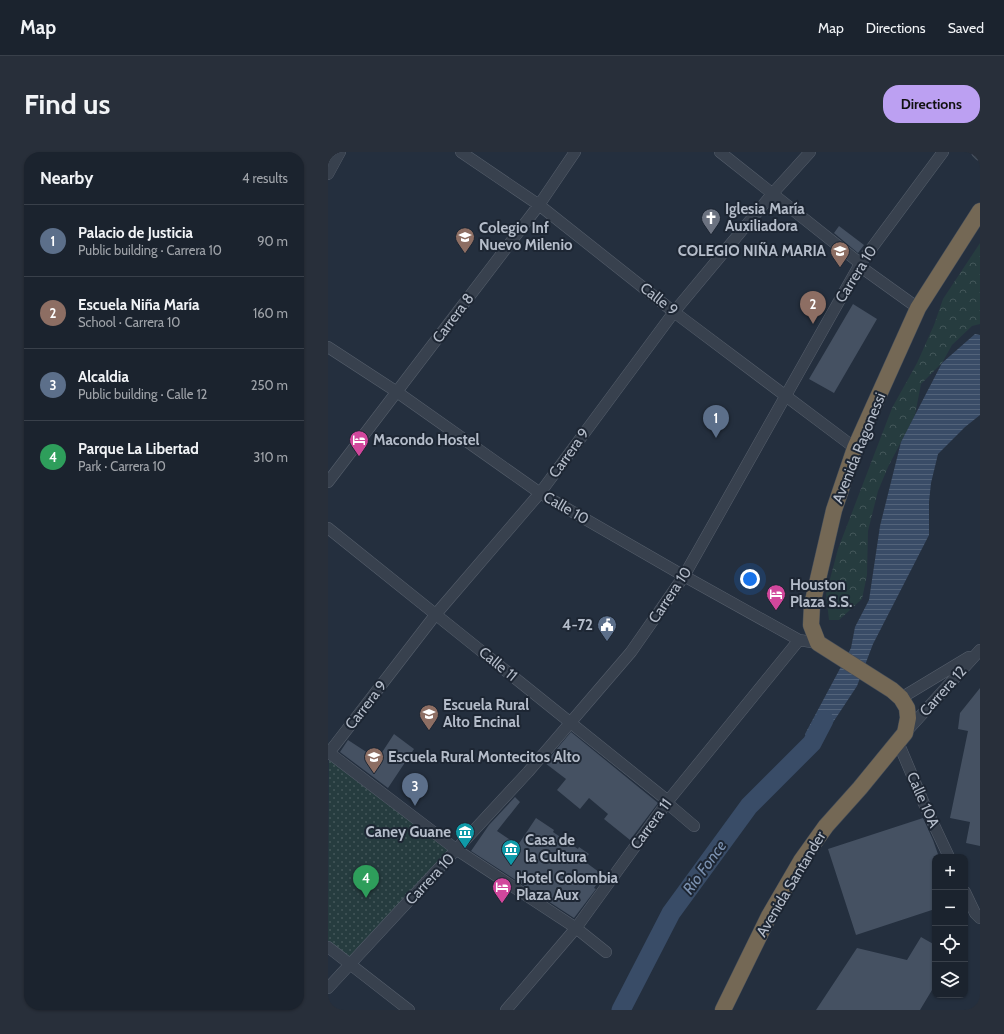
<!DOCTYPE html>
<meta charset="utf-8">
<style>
:root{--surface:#1b232e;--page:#282f3a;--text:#f1f3f6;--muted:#a0a4aa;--line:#39404a;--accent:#bca0f2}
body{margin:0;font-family:Cabin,sans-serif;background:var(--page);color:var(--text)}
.controls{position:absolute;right:12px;bottom:12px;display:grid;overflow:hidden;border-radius:8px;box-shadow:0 1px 3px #0004}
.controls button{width:36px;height:36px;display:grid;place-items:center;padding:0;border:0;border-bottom:1px solid var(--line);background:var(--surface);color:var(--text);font:20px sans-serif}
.you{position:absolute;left:422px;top:427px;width:14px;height:14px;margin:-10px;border:3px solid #fff;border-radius:50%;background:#1a73e8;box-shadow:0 0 0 6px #1a73e833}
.badge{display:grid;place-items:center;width:26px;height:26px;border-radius:50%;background:var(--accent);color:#fff;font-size:13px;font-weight:700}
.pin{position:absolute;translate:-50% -33px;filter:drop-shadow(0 1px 2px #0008)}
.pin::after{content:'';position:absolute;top:21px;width:14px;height:12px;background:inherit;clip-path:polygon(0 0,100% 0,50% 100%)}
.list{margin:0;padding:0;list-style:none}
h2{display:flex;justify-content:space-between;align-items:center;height:52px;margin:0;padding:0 16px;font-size:17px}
h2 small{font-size:13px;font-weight:400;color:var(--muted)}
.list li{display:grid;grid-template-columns:26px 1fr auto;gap:12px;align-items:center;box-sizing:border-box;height:72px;padding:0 16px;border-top:1px solid var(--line)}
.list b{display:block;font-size:15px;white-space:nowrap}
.list p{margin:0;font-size:13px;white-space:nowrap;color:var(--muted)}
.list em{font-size:13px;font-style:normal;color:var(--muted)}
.icon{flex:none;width:22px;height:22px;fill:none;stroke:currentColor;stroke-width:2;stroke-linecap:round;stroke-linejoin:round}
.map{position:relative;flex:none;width:652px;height:858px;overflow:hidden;border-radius:16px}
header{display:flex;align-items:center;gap:24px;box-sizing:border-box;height:56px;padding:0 20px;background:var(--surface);border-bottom:1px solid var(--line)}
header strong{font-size:19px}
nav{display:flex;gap:22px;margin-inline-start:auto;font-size:14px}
.intro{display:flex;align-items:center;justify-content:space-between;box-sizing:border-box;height:96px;padding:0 24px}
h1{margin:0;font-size:28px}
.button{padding:10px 18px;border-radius:16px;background:var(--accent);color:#111;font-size:14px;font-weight:700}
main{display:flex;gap:24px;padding:0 24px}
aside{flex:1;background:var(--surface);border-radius:16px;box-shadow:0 1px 3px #0004}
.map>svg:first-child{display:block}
.forest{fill:url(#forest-crowns)}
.park{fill:url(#park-dots)}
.water{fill:url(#water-rules)}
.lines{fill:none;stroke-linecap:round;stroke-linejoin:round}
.river{stroke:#394c67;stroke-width:19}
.building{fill:#455162}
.minor-casing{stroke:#565f6c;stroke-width:12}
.highway-casing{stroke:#434c59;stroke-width:17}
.minor{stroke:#38414e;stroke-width:11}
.highway{stroke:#746855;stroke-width:16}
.labels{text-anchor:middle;stroke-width:4;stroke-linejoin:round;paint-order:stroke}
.poi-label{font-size:15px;font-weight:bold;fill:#b4bcc9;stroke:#1d2633;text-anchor:start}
.street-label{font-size:15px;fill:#b4bcc9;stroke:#1d2633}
.water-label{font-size:16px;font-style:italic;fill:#7c92b1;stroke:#1d2633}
</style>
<header>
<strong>Map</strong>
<nav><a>Map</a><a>Directions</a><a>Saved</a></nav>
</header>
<div class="intro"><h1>Find us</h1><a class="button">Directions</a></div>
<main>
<aside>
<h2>Nearby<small>4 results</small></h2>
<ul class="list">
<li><span class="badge" style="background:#5c6f8a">1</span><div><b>Palacio de Justicia</b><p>Public building · Carrera 10</p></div><em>90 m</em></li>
<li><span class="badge" style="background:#8d6e63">2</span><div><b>Escuela Niña María</b><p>School · Carrera 10</p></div><em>160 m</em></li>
<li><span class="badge" style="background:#5c6f8a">3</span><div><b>Alcaldia</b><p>Public building · Calle 12</p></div><em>250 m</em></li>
<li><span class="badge" style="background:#2e9e5b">4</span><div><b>Parque La Libertad</b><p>Park · Carrera 10</p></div><em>310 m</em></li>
</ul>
</aside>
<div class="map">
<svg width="652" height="858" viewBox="0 0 652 858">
<defs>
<pattern id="forest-crowns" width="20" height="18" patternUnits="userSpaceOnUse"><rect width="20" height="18" fill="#263c3f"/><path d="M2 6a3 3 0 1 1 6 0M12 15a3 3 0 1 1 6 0" fill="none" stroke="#435659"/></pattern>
<pattern id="park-dots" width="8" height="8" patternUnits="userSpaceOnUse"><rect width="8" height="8" fill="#263c3f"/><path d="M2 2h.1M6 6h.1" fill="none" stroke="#435659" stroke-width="1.8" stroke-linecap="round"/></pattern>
<pattern id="water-rules" width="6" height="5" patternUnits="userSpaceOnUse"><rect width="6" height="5" fill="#394c67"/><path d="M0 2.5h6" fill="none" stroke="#53647b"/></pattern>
</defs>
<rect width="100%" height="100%" fill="#242f3e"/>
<path class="forest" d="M652,91V172L644,174L624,193L614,211L593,232L587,263L560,315L550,339L540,379L539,423L534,447L511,468H501L498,442L510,397L564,256L589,211L606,173L615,147Z"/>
<path class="park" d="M1,608L120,698L18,808L0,794Z"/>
<path class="water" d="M647,182L652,183V263L637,275L610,302L603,331L601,350V383L545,492L529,534L492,590L484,591L477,582L523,496L527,475L541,448L552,374L573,290L614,211Z"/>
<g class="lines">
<path class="river" d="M293,858L343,761L421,654L484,591L496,568"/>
</g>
<path class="building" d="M511,74L536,93L530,101L506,81Z
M525,152L549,167L506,241L481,227Z
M652,536V694L638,691L642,670L622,666L640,579L630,577L632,561Z
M243,580L330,651L302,688L276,667L280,662L261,646L252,657L229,638L238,627L217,611Z
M66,582L86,597L60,636L12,600L20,588L43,603L44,601L51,605Z
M187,645L192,650L169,679L190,693L208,666L226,678L225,680L250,697L251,695L261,702L256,709L275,723L266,736L268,737L246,766L143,699L161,673Z
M595,666L605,688L611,705H607V757L528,783L500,697Z
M593,785L607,793V833L592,858H488L529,796L579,808Z"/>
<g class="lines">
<g class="minor-casing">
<path id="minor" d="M133,0L211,53L346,160L527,296
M392,0L528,108L537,118L590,156
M649,0L652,3
M0,22L12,0
M0,195L69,240L212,341L356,424L471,488L490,491
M0,330L211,53L247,0
M0,376L340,649
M573,546L641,505
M577,581L652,498
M570,590L597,654L621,705
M0,600L129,698L248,776L278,800
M0,602L108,462L212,341L346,160L445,41L482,0
M339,651L366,674
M637,740L647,761L652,766
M0,795L81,858
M0,836L200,620L303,500L356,424L532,112L615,0
M178,858L248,776L340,649L471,488"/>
</g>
<g class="highway-casing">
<path id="highway" d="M395,858L441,764L473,709L498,674L532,636L577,581L580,566L579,556L573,546L564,538L490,491L483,473L484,453L506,358L527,296L590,156L652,59"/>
</g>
<use href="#minor" class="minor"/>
<use href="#highway" class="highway"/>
</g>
<defs>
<g id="church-pin" transform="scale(1)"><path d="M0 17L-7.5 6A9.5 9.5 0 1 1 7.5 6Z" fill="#6b7280" stroke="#1d2633"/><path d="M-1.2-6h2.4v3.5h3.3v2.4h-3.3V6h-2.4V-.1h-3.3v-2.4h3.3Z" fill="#fff"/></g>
<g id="school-pin" transform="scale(1)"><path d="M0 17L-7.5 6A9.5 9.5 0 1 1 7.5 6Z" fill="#8d6e63" stroke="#1d2633"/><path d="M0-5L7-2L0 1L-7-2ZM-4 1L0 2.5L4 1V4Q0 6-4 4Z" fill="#fff"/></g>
<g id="hotel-pin" transform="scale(1)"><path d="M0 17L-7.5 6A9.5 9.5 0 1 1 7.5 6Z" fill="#d1479c" stroke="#1d2633"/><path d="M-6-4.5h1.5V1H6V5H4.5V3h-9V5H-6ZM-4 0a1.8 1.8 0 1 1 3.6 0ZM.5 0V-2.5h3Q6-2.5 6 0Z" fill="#fff"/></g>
<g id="civic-pin" transform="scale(1)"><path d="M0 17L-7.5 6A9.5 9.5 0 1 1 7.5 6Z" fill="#5c6f8a" stroke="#1d2633"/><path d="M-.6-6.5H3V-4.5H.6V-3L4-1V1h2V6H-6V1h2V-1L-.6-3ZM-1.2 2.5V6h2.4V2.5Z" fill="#fff"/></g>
<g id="museum-pin" transform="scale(1)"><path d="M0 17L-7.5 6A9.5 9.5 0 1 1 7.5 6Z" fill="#0f9aa8" stroke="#1d2633"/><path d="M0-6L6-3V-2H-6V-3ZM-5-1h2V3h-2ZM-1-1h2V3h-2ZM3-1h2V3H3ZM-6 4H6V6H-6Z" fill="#fff"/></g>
</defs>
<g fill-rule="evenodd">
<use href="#church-pin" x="383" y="66"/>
<use href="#school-pin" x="137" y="85"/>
<use href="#school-pin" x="512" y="99"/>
<use href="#hotel-pin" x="31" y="288"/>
<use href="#hotel-pin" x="448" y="442"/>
<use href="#civic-pin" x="279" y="473"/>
<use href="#school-pin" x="101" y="562"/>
<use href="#school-pin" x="46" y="605"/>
<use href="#museum-pin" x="137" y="680"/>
<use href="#museum-pin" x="183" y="697"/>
<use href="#hotel-pin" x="174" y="735"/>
</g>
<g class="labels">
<g class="poi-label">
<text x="397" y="62">Iglesia María<tspan x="397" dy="17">Auxiliadora</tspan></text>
<text x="151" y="81">Colegio Inf<tspan x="151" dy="17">Nuevo Milenio</tspan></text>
<text x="498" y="104" text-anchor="end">COLEGIO NIÑA MARIA</text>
<text x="45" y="293">Macondo Hostel</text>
<text x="462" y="438">Houston<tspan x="462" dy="17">Plaza S.S.</tspan></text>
<text x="265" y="478" text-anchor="end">4-72</text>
<text x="115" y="558">Escuela Rural<tspan x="115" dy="17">Alto Encinal</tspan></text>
<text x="60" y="610">Escuela Rural Montecitos Alto</text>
<text x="123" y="685" text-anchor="end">Caney Guane</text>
<text x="197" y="693">Casa de<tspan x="197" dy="17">la Cultura</tspan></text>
<text x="188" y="731">Hotel Colombia<tspan x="188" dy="17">Plaza Aux</tspan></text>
</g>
<g class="street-label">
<text transform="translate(528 122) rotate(-58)" y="5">Carrera 10</text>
<text transform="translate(331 147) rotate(38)" y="5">Calle 9</text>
<text transform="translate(125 166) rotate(-53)" y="5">Carrera 8</text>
<text transform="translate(531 296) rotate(-68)" y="5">Avenida Ragonessi</text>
<text transform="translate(241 301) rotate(-54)" y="5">Carrera 9</text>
<text transform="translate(238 356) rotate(30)" y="5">Calle 10</text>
<text transform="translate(342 443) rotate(-56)" y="5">Carrera 10</text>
<text transform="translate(170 512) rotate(39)" y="5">Calle 11</text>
<text transform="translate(615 539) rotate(-48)" y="5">Carrera 12</text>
<text transform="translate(38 553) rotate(-52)" y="5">Carrera 9</text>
<text transform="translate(595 648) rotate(66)" y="5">Calle 10A</text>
<text transform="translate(323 672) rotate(-54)" y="5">Carrera 11</text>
<text transform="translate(102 727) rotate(-47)" y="5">Carrera 10</text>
<text transform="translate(463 732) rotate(-59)" y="5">Avenida Santander</text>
</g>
<g class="water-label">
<text transform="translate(376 715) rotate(-54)" y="6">Río Fonce</text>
</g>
</g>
</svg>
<div class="controls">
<button>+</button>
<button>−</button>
<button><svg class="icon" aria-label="locate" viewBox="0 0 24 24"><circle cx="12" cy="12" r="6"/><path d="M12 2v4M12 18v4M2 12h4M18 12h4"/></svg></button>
<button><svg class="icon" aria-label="layers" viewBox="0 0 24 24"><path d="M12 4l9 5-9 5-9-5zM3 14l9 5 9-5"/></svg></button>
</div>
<div class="you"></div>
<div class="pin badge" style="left:388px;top:286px;background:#5c6f8a">1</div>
<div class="pin badge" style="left:485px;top:172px;background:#8d6e63">2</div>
<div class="pin badge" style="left:87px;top:654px;background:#5c6f8a">3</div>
<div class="pin badge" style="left:38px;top:746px;background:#2e9e5b">4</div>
</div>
</main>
